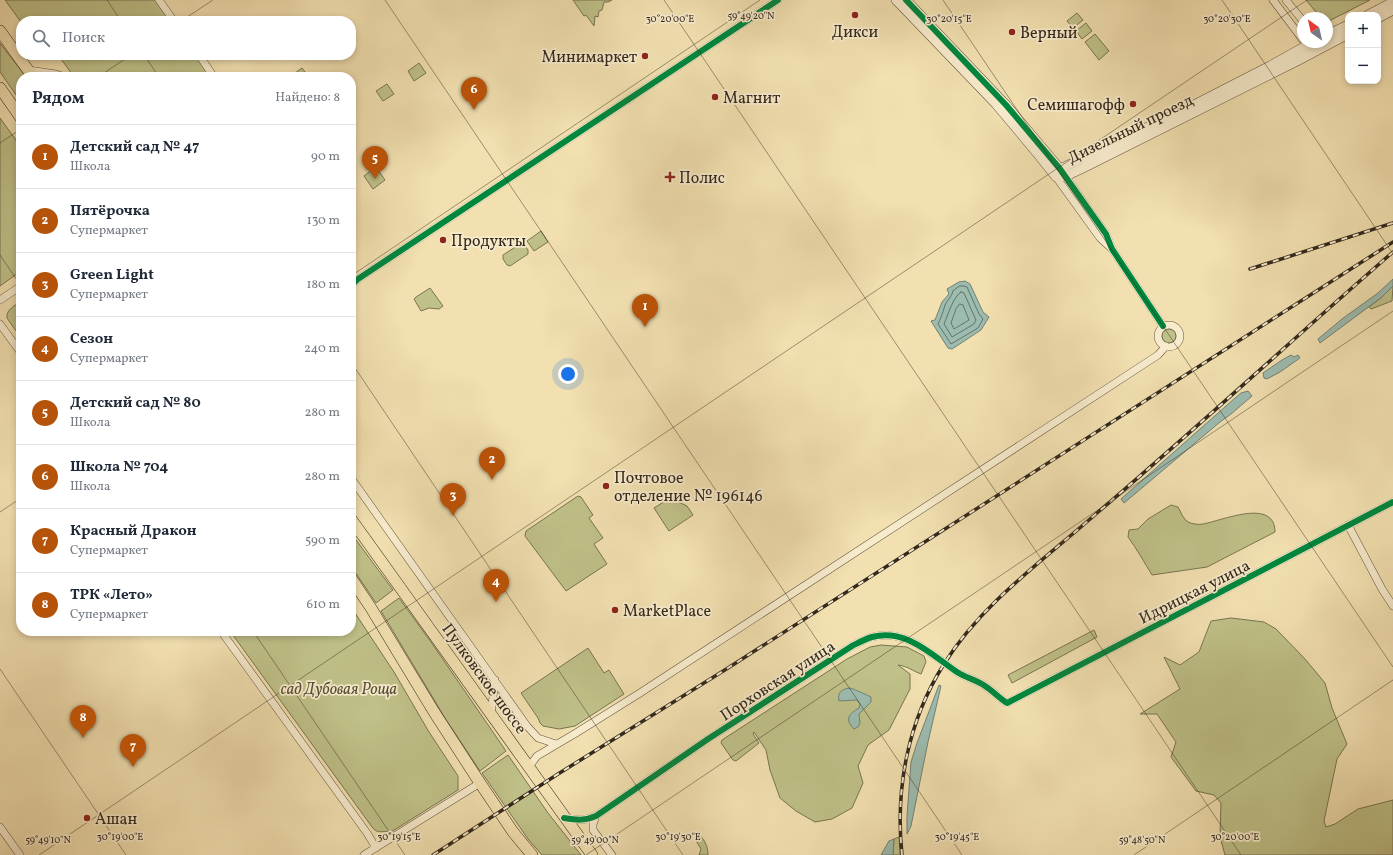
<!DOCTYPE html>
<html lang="ru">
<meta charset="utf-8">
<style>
:root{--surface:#fff;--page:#f6f6f7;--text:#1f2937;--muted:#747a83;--line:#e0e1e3;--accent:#b45309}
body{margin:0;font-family:Vollkorn,serif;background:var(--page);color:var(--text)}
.controls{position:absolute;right:12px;top:12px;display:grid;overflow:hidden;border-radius:8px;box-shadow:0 2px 6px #0003}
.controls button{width:36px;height:36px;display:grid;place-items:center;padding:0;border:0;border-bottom:1px solid var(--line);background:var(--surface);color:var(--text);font:20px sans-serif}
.compass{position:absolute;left:1297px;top:12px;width:36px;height:36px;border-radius:50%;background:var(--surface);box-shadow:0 2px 6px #0003;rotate:326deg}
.you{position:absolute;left:568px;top:374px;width:14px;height:14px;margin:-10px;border:3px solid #fff;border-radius:50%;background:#1a73e8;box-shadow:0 0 0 6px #1a73e833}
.badge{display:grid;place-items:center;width:26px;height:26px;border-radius:50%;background:var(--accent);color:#fff;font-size:13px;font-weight:700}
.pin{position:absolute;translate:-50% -33px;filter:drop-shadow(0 1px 2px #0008)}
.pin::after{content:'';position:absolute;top:21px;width:14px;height:12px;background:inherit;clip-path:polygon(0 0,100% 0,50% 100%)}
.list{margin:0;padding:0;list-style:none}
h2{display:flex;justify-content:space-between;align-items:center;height:52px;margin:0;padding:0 16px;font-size:17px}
h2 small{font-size:13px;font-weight:400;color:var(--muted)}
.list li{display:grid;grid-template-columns:26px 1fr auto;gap:12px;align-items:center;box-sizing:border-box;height:64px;padding:0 16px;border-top:1px solid var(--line)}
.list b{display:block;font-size:15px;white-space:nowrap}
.list p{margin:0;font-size:13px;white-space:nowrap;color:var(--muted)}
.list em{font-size:13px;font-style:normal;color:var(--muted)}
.icon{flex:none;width:22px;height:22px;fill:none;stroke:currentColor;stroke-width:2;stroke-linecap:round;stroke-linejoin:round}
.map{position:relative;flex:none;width:1393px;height:855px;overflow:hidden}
.search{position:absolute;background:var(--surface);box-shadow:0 2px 6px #0003;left:16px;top:16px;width:340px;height:44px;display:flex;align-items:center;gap:10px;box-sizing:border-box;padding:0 14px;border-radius:16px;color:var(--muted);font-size:15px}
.panel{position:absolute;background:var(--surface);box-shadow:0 2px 6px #0003;left:16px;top:72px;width:340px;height:564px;border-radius:16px}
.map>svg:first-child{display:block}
.green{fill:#bfc188;stroke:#797452}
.water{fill:#9cbcb0;stroke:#728174}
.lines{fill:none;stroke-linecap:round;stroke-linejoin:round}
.shore{stroke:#687266;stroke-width:1}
.minor-casing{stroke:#635640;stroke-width:8}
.tertiary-casing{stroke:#635640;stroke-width:10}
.primary-casing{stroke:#33281b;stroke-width:12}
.minor{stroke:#f7ebcc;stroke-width:7}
.tertiary{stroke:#f7ebcc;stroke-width:9}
.primary{stroke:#f2e0b0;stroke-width:11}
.rail-casing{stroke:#33281b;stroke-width:3.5}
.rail{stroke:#f7ebcc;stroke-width:2;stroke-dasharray:6;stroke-linecap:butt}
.cycleway-casing{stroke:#f7ebcc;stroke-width:8}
.cycleway{stroke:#00873e;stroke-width:6}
.ticks{fill:none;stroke:#33281b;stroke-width:1;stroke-opacity:0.45}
.poi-dot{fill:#8f2418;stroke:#f7ebcc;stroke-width:1.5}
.labels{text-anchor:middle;stroke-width:3.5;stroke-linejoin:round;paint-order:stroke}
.poi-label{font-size:16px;fill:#33281b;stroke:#f7ebcc;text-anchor:start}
.street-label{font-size:16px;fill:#33281b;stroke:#f7ebcc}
.park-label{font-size:16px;font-style:italic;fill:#564e36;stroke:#f7ebcc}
.ticks-label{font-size:10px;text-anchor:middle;fill:#33281b;stroke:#f7ebcc;stroke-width:3.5;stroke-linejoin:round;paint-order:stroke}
</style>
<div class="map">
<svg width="1393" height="855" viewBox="0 0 1393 855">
<rect width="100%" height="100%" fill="#f2e0b0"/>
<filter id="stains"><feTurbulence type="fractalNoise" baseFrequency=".005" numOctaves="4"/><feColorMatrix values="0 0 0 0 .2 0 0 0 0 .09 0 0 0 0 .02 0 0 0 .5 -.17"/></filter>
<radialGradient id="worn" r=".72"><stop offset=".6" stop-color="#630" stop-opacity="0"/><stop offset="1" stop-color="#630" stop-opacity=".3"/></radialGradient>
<path class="green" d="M5,0H155L170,21H21V22Z
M573,0H612L608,2H604L602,10L599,11L598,17L595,16L594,26L586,15L584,16Z
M1306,0H1370L1327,22V18H1321Z
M1077,13L1083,20L1073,28L1067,21Z
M1086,23L1092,31L1082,39L1076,31Z
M1095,34L1109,51L1099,60L1085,42Z
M0,43L26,77H21V102L0,72Z
M57,55H195L211,77H74L59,56Z
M419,63L426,73L414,81L408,71Z
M302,68L309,77H291V76Z
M387,84L394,94L383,101L376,91Z
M0,118L21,147V271L0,286Z
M376,167L385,180L373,189L364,176Z
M541,231L548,242L534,251L527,241Z
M520,244H524L528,250V254L510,266L507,265L503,259V255Z
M1393,286L1392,301L1371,309L1369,307L1382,297Z
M430,288L443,306L439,309L429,308L421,311L414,299L416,297Z
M21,301V338L7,318C6,309 15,306 21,301Z
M1162 336a7 7 0 1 1 14 0a7 7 0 1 1-14 0Z
M578,496L581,497L593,515L589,518L603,538L594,544L607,564L566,591L525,536L526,531Z
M670,498L687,506L693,515L669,531L654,508Z
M1171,505L1178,507C1181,512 1183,519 1188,522C1192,524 1199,525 1203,524C1221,521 1275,497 1275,532L1207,567L1152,575C1144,562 1137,549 1128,537L1129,530L1138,529L1148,519Z
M351,533L393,590L376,603L351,566Z
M399,598L431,642L506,751L480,771L445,718L381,611Z
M351,607L394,672L429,732L458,776V790L391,832C383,830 378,835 372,827L230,631H351Z
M1231,618L1264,622L1276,629L1305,659L1325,683L1332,708L1347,744L1337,759L1324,821L1326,827L1335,824L1358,809L1393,800V855H1225L1220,837L1221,803L1214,795L1196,791L1171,757L1176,742L1157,714H1140L1180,689L1164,657L1180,665L1199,652L1211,621Z
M1094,630L1097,637L1012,683L1008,675Z
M881,645L907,647L924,656L926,662L921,674C913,671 907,666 898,665L910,674V689L889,730L868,745L858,766L863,783L852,808L832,819L815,822L796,811L780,798L770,770L766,750L754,732L753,734L759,743L736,761L733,760L721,743L722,740L847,659L870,647Z
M588,648L604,673L609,670L624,694L575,726L559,729L543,726L540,723L538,718L521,693Z
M508,755L548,813L581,855H542L528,839L482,773Z
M697,833C704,838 708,846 708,855H699L701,849L695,839Z
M899,837L900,855H893L894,839Z"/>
<path class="water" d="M1393,279V286L1382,297L1320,343L1318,339L1342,319L1378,293Z
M965,281L970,284L983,312L989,317L981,330L952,349L948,348L931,321L935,320L942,302L949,294L947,289L959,282Z
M1291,355L1294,357L1298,355L1300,358L1280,372L1267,379L1264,378L1263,373L1282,360Z
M1248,391L1252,396L1231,414L1220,422L1130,498L1124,503L1121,499L1235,398L1241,393Z
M939,685L941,686L928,742L911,826L907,834V816L911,762L917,743Z
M850,688C854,689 867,695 871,697V702L859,714L860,723L858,727L854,729C844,719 849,714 859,708L860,704L857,700L839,701C837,692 842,689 850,688Z
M894,839L893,855H881L889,841Z"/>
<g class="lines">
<path class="shore" d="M960,286H964L967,287L979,314L983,319L978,328L951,344L938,324C941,318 943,312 945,305C947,300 952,297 953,291Z
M961,292L964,293L976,320L974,324L952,337L944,324C948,315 953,297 961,292Z
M960,304L963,305L969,320L954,329L951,323L956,309Z"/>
<g class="minor-casing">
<path id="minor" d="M159,0L174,21
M1273,0L1303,40
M1286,0L1303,21
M1314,49L1317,51L1318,42
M199,55L214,77
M28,70L56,74L64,77
M1058,173L1056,177L1100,238L1112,249
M1063,173L1106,234L1112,249L1163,326
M351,286L358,279L778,0
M0,300L21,286
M0,324L21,353
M1158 336a11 11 0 1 1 22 0a11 11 0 1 1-22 0Z
M351,478L527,726L538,738L556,744
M1348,525L1382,589L1393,606
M221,631L367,833L376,848
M491,714L495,680
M530,768L531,764L537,756L576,733L640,693L1158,355L1166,346
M596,816L593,824V830L612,855
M565,818C576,820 585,821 596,816L708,739L852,646C858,643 865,639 872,637C906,628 932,655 957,672C966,678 977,680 985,686C993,691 999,698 1007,703L1393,502
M0,827L20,855
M364,855L480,783"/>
</g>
<g class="tertiary-casing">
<path id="tertiary" d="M896,0L996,104L1037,153L1056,177L1066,176L1083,168L1297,61L1348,34
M906,0L1006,105L1060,169L1192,106L1270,66L1313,42
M1368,15L1393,2
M1378,18L1393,10
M1327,35L1348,25"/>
</g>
<g class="primary-casing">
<path id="primary" d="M0,31L33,77
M0,88L21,118
M351,519L592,855
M351,578L371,608L434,712L480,783L513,832L532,855"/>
</g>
<use href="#minor" class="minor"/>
<use href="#tertiary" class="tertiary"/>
<use href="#primary" class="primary"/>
<g class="rail-casing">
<path id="rail" d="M1250,269L1393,223
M433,855L558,774L728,668L1393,242
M902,855C895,788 908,721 944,664C982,603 1044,560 1097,513C1197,428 1294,338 1393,252"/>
</g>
<use href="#rail" class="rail"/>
<g class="cycleway-casing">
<path id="cycleway" d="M906,0L1006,105L1060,169L1106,234L1112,249L1163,326
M351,286L358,279L778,0
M564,818C576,820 585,821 596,816L708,739L852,646C858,643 865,639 872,637C906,628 932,655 957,672C966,678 977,680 985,686C993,691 999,698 1007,703L1393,502"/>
</g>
<use href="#cycleway" class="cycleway"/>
</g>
<path class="ticks" d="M107,0L121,21M385,0L962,855M664,0L1241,855M943,0L1393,667M1222,0L1393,254M181,21L213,0M144,55L159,77M98,77L131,55M0,143L21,129M0,255L21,286M351,276L760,0M351,362L683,855M0,512L21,498M253,631L405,855M0,669L126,855M39,855L1307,0M586,855L1393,311M1134,855L1393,680"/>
<g class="poi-dot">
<circle cx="855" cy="15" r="4"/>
<circle cx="1012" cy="32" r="4"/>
<circle cx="645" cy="56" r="4"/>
<circle cx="715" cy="97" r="4"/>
<circle cx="1133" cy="104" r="4"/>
<path d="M668 171h4v4h4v4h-4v4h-4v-4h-4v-4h4z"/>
<circle cx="443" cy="240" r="4"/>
<circle cx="606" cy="486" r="4"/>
<circle cx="615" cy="610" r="4"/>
<circle cx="87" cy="818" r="4"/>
</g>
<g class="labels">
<g class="poi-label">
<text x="855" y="37" text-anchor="middle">Дикси</text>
<text x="1020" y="38">Верный</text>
<text x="637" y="62" text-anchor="end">Минимаркет</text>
<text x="723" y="103">Магнит</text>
<text x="1125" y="110" text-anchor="end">Семишагофф</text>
<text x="679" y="183">Полис</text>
<text x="451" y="246">Продукты</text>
<text x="614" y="483">Почтовое<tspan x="614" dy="18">отделение № 196146</tspan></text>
<text x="623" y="616">MarketPlace</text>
<text x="95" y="824">Ашан</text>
</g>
<g class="street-label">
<text transform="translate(1130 128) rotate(-26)" y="6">Дизельный проезд</text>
<text transform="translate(1194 591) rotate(-27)" y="6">Идрицкая улица</text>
<text transform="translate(485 678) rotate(54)" y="6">Пулковское шоссе</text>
<text transform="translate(777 680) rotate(-33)" y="6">Порховская улица</text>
</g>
<g class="park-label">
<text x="339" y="694">сад Дубовая Роща</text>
</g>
</g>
<g class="ticks-label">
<text x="751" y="19">59°49'20"N</text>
<text x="670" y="22">30°20'00"E</text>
<text x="949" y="22">30°20'15"E</text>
<text x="1227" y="22">30°20'30"E</text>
<text x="120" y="840">30°19'00"E</text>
<text x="399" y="840">30°19'15"E</text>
<text x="678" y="840">30°19'30"E</text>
<text x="957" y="840">30°19'45"E</text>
<text x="1235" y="840">30°20'00"E</text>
<text x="48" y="843">59°49'10"N</text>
<text x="595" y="843">59°49'00"N</text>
<text x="1142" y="843">59°48'50"N</text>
</g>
<rect width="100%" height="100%" filter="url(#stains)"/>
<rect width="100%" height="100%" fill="url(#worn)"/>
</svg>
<div class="controls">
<button>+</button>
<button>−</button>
</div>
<svg class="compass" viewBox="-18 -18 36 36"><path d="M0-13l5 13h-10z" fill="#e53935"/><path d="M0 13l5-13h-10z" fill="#747a83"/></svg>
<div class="you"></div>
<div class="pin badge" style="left:645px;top:327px">1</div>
<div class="pin badge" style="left:492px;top:480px">2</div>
<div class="pin badge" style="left:453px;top:516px">3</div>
<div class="pin badge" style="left:496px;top:602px">4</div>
<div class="pin badge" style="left:375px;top:179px">5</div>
<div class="pin badge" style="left:474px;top:110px">6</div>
<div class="pin badge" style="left:133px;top:767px">7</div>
<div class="pin badge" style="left:83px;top:738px">8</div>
<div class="search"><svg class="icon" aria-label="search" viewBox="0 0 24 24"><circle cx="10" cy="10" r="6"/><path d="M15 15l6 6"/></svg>Поиск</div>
<section class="panel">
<h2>Рядом<small>Найдено: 8</small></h2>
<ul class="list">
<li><span class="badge">1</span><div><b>Детский сад № 47</b><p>Школа</p></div><em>90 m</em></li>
<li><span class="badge">2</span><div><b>Пятёрочка</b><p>Супермаркет</p></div><em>130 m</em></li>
<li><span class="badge">3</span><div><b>Green Light</b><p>Супермаркет</p></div><em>180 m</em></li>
<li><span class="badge">4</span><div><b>Сезон</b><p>Супермаркет</p></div><em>240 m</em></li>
<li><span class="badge">5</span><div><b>Детский сад № 80</b><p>Школа</p></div><em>280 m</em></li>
<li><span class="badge">6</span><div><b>Школа № 704</b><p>Школа</p></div><em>280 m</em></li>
<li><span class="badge">7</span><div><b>Красный Дракон</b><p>Супермаркет</p></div><em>590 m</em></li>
<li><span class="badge">8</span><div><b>ТРК «Лето»</b><p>Супермаркет</p></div><em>610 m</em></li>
</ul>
</section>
</div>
